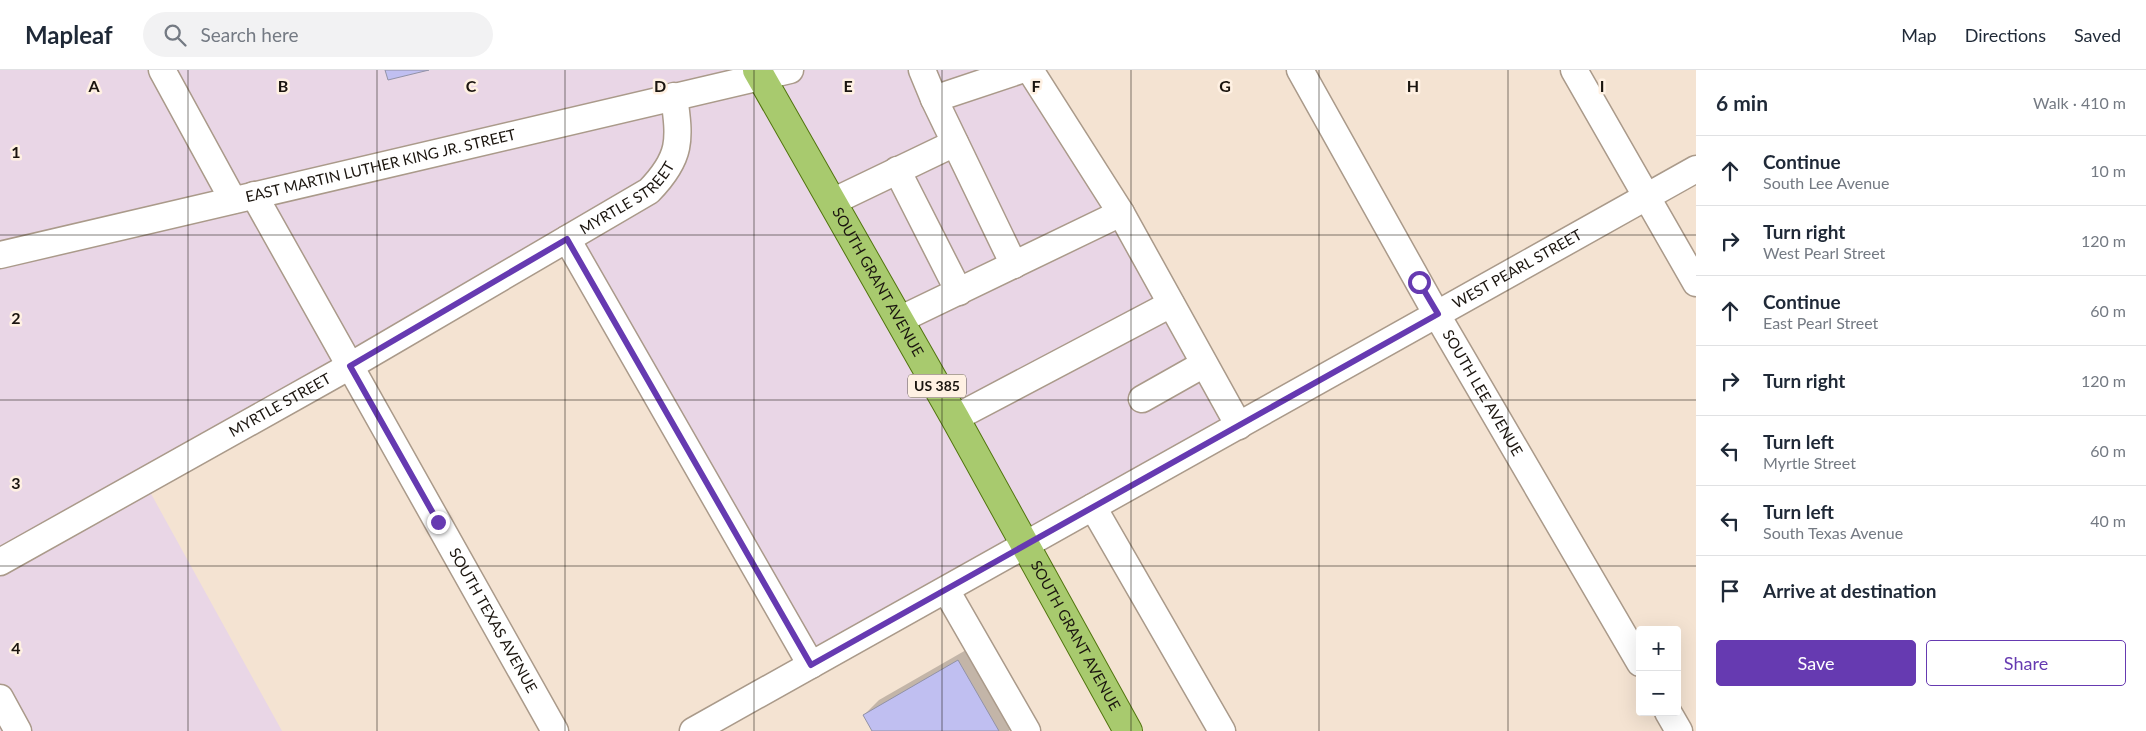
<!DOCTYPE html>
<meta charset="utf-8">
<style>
:root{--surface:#fff;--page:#f2f2f3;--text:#1f2937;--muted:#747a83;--line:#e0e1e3;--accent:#663ab1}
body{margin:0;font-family:Lato,sans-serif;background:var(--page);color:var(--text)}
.controls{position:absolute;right:15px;bottom:15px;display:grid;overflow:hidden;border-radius:5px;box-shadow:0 5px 20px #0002}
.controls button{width:45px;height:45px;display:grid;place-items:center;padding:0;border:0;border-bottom:1px solid var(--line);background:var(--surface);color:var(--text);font:25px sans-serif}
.stop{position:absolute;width:15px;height:15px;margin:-11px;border:4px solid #663ab1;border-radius:50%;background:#fff}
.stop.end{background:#663ab1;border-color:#fff;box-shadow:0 1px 5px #0008}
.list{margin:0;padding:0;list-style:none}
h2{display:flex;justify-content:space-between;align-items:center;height:65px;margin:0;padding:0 20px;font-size:21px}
h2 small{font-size:16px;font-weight:400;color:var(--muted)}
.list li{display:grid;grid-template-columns:32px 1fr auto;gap:15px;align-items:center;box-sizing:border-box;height:70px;padding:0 20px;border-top:1px solid var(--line)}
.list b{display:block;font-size:19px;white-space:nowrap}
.list p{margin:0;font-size:16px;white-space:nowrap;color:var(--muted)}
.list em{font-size:16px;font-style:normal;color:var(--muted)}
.actions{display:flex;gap:10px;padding:15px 20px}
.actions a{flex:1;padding:11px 0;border:1px solid var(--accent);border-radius:5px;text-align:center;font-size:18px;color:var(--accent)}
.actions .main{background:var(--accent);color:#fff}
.icon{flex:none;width:28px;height:28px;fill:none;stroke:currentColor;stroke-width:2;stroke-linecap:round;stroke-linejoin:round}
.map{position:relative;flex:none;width:1696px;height:661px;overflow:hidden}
header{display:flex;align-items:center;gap:30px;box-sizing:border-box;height:70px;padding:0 25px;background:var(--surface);border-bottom:1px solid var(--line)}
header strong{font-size:24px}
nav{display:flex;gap:28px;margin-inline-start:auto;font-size:18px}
.search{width:350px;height:45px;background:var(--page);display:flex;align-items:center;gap:12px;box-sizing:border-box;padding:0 18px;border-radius:28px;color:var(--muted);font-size:19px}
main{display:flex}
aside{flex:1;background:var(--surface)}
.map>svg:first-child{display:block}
.commercial{fill:#e9d6e6}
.shadow{fill:#0003}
.building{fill:#c0bff1;stroke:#9292a6}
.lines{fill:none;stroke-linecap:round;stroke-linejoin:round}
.minor-casing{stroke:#aa9a8a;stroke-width:29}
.major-casing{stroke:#51740e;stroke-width:30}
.minor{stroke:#fff;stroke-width:26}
.major{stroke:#a8ca6e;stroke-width:28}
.route{stroke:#663ab1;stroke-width:6}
.grid{fill:none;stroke:#1b150f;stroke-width:1;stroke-opacity:0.55}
.labels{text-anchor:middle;stroke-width:5;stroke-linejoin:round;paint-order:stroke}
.shield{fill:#fff1e3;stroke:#5f574f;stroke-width:1}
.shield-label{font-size:14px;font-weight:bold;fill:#1b150f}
.street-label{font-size:15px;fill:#1b150f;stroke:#fff1e3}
.grid-label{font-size:16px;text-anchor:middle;font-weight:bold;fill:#1b150f;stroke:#fff1e3;stroke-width:5;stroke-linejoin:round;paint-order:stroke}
</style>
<header>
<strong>Mapleaf</strong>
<div class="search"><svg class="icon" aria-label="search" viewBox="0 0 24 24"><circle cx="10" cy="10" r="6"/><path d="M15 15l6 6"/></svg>Search here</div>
<nav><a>Map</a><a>Directions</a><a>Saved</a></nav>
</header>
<main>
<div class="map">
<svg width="1696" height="661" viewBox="0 0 1696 661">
<rect width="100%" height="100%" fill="#f4e3d2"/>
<path class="commercial" d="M0,0H1037L1238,356L811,595L569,169L144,411L282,661H0Z"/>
<path class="shadow" d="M973,576L1017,652L1009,661H873L864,645L879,630Z"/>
<path class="building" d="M385,0H429L388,10Z
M958,590L999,661H872L863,645Z"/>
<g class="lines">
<g class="minor-casing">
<g id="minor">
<path d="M162,0L233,130"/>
<path d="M922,0L934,29"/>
<path id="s1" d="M1300,0L1437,245L1640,593"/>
<path d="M1574,0L1696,213"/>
<path d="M897,100L959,222"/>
<path id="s2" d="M254,125L555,661"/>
<path d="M832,132L955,73"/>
<path d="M1121,143L1239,356"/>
<path d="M567,169L811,595"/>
<path id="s3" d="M0,185L790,0"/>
<path d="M1014,195L934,29L1021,0"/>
<path d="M899,250L1121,143L1030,0"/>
<path d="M1142,329L1204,294"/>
<path d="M955,348L1171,234"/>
<path d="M1093,437L1222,661"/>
<path id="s4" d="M0,492L350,296L649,121C682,87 680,70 674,26"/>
<path d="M946,520L1027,661"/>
<path d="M0,628L18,661"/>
<path d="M1668,642L1679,661"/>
<path id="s5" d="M693,661L1696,99"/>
</g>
</g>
<g class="major-casing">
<g id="major">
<path id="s6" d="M757,0L955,348L1128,661"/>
</g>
</g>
<use href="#minor" class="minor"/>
<use href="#major" class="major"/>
</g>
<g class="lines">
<path class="route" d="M438,452L350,296L567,169L811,595L1438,244L1419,212"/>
</g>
<path class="grid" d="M188,0V661M377,0V661M565,0V661M754,0V661M942,0V661M1131,0V661M1319,0V661M1508,0V661M0,165H1696M0,330H1696M0,496H1696"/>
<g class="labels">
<rect class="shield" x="908" y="304.5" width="58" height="23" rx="4"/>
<g class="shield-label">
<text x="937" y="321">US 385</text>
</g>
<g class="street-label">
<text dy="5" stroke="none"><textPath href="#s3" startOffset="391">EAST MARTIN LUTHER KING JR. STREET</textPath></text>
<text dy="5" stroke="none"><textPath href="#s4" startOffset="726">MYRTLE STREET</textPath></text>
<text dy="5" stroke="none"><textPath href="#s5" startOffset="945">WEST PEARL STREET</textPath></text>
<text dy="5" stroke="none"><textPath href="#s6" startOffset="244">SOUTH GRANT AVENUE</textPath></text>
<text dy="5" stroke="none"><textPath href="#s1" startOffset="371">SOUTH LEE AVENUE</textPath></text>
<text dy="5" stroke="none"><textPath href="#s4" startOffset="321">MYRTLE STREET</textPath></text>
<text dy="5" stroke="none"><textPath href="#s2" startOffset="488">SOUTH TEXAS AVENUE</textPath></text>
<text dy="5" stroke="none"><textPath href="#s6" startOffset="649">SOUTH GRANT AVENUE</textPath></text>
</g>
</g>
<g class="grid-label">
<text x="94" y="22">A</text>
<text x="283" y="22">B</text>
<text x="471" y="22">C</text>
<text x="660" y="22">D</text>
<text x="848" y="22">E</text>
<text x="1036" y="22">F</text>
<text x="1225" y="22">G</text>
<text x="1413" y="22">H</text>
<text x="1602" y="22">I</text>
<text x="16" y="88">1</text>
<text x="16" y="254">2</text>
<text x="16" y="419">3</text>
<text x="16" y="584">4</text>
</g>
</svg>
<div class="controls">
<button>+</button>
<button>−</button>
</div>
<div class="stop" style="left:1419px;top:212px"></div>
<div class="stop end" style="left:438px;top:452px"></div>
</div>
<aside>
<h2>6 min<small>Walk · 410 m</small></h2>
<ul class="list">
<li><svg class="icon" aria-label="ahead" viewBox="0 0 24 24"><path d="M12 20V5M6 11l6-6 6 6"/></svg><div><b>Continue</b><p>South Lee Avenue</p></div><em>10 m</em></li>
<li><svg class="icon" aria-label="right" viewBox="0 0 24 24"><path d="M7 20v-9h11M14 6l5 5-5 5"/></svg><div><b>Turn right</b><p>West Pearl Street</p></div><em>120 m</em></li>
<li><svg class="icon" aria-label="ahead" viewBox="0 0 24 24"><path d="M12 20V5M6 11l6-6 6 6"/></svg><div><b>Continue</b><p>East Pearl Street</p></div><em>60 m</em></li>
<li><svg class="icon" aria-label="right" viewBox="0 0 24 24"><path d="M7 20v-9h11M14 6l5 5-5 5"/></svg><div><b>Turn right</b></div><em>120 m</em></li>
<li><svg class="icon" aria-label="left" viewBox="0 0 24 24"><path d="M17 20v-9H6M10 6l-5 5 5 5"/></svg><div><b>Turn left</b><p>Myrtle Street</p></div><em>60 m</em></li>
<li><svg class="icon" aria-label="left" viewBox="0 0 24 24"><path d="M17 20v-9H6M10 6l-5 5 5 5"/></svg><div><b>Turn left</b><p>South Texas Avenue</p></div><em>40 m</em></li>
<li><svg class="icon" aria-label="arrive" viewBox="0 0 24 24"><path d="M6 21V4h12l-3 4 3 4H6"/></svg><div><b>Arrive at destination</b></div></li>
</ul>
<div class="actions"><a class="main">Save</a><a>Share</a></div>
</aside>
</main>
